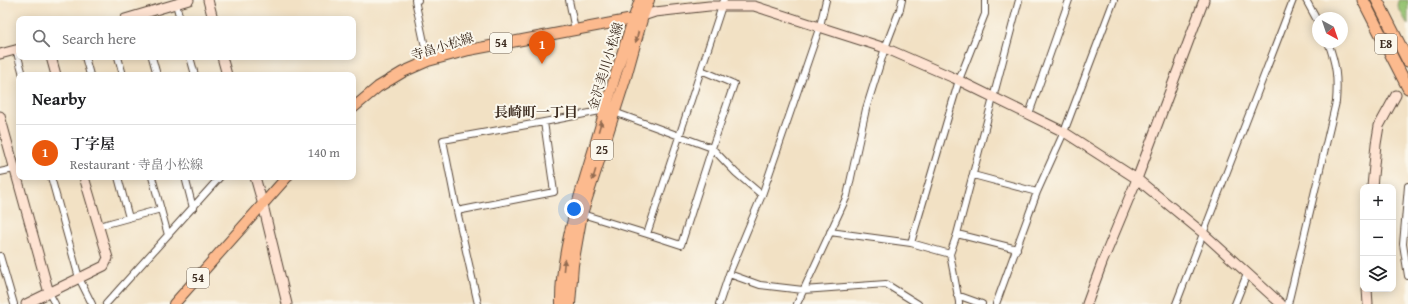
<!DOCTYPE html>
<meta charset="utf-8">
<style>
:root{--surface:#fff;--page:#f2f2f2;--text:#202124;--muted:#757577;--line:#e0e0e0;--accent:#ea580c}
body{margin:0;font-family:"Gentium Book Plus","Noto Serif JP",serif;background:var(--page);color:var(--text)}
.controls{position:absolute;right:12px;bottom:12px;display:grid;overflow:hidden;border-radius:8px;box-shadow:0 2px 10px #0003}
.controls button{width:36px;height:36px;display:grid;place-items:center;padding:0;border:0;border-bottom:1px solid var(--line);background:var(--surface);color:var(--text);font:20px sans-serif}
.compass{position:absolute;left:1312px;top:12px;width:36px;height:36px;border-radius:50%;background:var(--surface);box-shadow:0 2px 10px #0003;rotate:140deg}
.you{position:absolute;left:574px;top:209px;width:14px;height:14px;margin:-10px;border:3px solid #fff;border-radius:50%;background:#1a73e8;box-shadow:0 0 0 6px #1a73e833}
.badge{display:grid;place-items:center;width:26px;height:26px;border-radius:50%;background:var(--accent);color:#fff;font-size:13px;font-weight:700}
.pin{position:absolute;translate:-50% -33px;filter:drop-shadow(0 1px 2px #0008)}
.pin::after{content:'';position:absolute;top:21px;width:14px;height:12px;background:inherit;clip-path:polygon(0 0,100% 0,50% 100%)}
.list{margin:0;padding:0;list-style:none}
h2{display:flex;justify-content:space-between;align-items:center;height:52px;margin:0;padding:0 16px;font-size:17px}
h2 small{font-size:13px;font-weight:400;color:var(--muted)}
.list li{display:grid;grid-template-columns:26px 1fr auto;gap:12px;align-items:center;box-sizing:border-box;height:56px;padding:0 16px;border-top:1px solid var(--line)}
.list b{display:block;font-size:15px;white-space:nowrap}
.list p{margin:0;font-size:13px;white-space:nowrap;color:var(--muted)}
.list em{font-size:13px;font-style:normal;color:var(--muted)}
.icon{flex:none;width:22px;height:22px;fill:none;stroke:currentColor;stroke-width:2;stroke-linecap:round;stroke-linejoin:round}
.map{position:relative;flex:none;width:1408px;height:304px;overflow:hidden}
.search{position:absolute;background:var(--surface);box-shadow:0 2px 10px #0003;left:16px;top:16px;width:340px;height:44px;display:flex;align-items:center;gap:10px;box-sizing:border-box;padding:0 14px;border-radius:8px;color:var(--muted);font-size:15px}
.panel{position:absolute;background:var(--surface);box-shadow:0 2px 10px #0003;left:16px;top:72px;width:340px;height:108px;border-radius:8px}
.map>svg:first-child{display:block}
.green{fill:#95c371;stroke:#687648}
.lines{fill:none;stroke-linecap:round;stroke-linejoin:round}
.street-casing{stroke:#564537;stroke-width:8}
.secondary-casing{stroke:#564537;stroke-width:11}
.primary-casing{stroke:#564537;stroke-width:12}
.highway-casing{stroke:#564537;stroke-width:13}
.street{stroke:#fff;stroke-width:6}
.secondary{stroke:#fee3d2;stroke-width:9}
.primary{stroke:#fcba8e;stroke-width:10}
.highway{stroke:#fcba8e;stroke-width:11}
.oneway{fill:#926b50}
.labels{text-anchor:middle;stroke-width:4;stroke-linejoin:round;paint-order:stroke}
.shield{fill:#fbf7ec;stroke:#75685c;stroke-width:1}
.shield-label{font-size:12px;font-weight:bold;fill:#3b2a1e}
.street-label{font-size:13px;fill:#3b2a1e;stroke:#fbf7ec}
.neighbourhood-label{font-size:14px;font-weight:bold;fill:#3b2a1e;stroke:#fbf7ec}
</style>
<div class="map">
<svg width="1408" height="304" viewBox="0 0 1408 304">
<rect width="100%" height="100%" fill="#fbf7ec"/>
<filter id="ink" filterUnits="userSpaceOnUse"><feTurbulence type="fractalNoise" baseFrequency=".025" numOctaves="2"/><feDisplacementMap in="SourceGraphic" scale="8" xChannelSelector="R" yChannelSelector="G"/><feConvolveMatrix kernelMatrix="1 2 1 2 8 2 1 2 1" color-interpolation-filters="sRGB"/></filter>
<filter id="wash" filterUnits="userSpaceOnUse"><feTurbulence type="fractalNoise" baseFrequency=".012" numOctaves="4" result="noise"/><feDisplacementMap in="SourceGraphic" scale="16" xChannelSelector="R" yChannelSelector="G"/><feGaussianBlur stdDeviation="0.9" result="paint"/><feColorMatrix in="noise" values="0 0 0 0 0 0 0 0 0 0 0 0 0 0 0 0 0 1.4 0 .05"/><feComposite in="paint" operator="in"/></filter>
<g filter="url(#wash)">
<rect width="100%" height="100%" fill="#f2e1c4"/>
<path class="green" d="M1399,0H1408V25L1398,7Z"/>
</g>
<g filter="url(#ink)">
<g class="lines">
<g class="street-casing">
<path id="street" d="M418,0H415L428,61
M569,0L575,30
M1306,0L1318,22
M176,4L180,19
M16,49L23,75
M85,57L90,75
M118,57L123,75
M152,57L157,75
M190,57L195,75
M1029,114L1069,0
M0,172L14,169
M973,175L1037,192
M51,177L79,278L92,304
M118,177L129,218
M152,177L168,235
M185,177L193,208
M1408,186L1403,244L1408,276
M457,211L554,192L544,122
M582,214L647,234L724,0
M99,226L161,209
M830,232L911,243L950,254
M647,234L681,245L712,148L734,84L701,70
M957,234L1017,249
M911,243L959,80L985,14V0
M0,256L14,304
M729,274L760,285L803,290L886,284L918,304
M49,293L55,304
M957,295L982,304
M106,304L220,177
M478,304L457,211L443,140L544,122L605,110L614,112L712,148L736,173L762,195
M719,304L729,274L762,195L820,26L826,0
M797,304L847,196L866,109L885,48L900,9L902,0
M959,304V302L950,254L957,234L1019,0
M996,304L1037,192L1064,132L1114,0
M1176,304L1293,0
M1235,304L1247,274
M1288,304L1336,102C1338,78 1336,64 1328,42"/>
</g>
<g class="secondary-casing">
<path id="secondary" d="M208,0L213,19
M643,16L655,12L709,6H754L885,48L954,78L1064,132L1137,179L1203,233L1281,304
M125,19L189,0
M0,54L19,49
M51,57L56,75
M222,57L227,75
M0,116L49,293
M255,177L263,205L287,304
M1372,187L1376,144L1379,126L1396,95
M1367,289L1368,304
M26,304L104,266L108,258L84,177
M1087,304L1102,263L1137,179L1204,0"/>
</g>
<g class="primary-casing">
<path id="primary" d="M353,108L378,87L403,72L428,61L469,50L638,18
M174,304L287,177
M561,304C560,251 580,195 595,145C609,96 623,47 640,0
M570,304L573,265L582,214L626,77L643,16L649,0"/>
</g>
<g class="highway-casing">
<path id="highway" d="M1363,0L1408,88
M1377,0L1408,61"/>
</g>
<use href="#street" class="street"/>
<use href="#secondary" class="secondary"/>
<use href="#primary" class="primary"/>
<use href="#highway" class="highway"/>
</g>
<defs><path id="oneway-solid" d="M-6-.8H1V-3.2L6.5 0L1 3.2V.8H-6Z"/></defs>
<g class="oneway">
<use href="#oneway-solid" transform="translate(637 37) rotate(105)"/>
<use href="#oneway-solid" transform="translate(600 126) rotate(-74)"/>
<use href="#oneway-solid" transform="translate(594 175) rotate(107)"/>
<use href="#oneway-solid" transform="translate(564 265) rotate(-84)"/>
</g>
</g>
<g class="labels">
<g class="shield">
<rect x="490" y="33" width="22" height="20" rx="3"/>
<rect x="1375" y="34" width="22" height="20" rx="3"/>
<rect x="591" y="140" width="22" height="20" rx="3"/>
<rect x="187" y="268" width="22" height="20" rx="3"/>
</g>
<g class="shield-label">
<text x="501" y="47">54</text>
<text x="1386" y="48">E8</text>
<text x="602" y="154">25</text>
<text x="198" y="282">54</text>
</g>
<g class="street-label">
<text transform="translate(442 46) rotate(-17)" y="5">寺畠小松線</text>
<text transform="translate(605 66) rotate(-73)" y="5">金沢美川小松線</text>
</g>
<g class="neighbourhood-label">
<text x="536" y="117">長崎町一丁目</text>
</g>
</g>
</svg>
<div class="controls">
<button>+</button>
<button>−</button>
<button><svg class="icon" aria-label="layers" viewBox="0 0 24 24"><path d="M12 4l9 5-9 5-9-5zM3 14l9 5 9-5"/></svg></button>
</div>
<svg class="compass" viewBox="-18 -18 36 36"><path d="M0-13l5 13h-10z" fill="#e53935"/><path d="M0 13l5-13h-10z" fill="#757577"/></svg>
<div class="you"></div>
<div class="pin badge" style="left:542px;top:64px">1</div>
<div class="search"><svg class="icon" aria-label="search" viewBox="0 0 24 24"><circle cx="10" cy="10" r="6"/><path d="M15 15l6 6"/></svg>Search here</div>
<section class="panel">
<h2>Nearby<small></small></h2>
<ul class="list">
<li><span class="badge">1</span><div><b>丁字屋</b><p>Restaurant · 寺畠小松線</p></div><em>140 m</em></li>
</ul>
</section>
</div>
